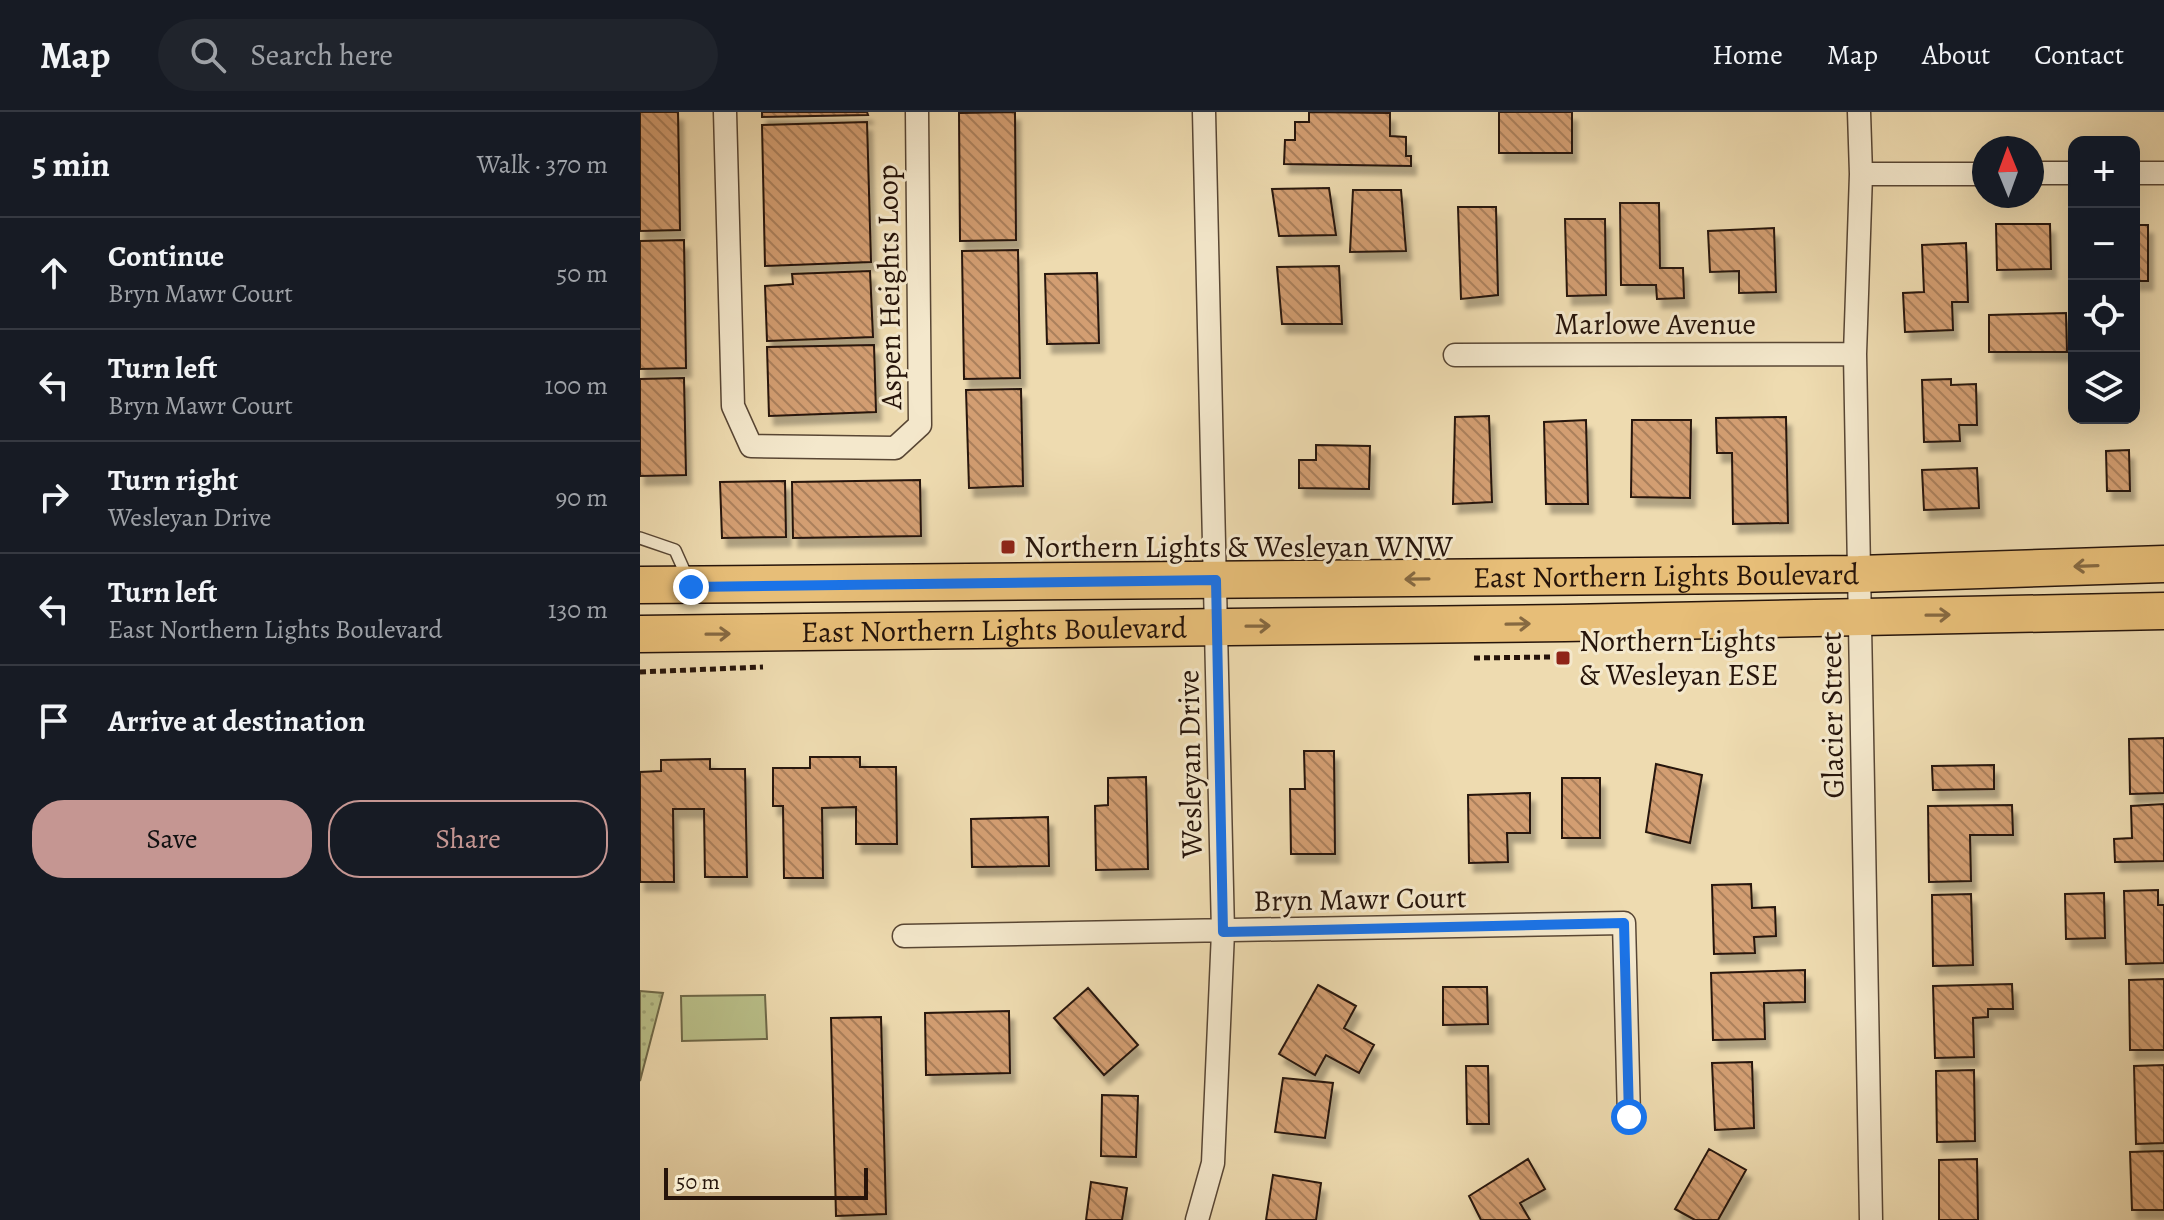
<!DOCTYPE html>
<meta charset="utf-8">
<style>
:root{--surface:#171b24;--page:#20242c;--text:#f1f3f6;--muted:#9ea1a6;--line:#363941;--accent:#c59692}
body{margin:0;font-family:Alegreya,serif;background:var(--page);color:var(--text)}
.controls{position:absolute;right:24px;top:24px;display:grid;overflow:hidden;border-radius:16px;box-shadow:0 8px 32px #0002}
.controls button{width:72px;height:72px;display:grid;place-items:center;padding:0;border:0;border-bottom:2px solid var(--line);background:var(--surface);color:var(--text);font:40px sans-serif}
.compass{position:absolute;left:1332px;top:24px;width:72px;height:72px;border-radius:50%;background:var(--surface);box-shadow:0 8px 32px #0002;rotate:359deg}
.scale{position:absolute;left:24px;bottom:20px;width:204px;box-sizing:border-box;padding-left:8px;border:4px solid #26140a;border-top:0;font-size:22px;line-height:28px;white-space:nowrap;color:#26140a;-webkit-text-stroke:6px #f4e8cc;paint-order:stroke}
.stop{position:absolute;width:24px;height:24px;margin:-18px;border:6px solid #1a73e8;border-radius:50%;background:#fff}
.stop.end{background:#1a73e8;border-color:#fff;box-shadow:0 2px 8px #0008}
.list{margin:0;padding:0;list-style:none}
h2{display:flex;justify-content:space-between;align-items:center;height:104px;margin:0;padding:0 32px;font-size:34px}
h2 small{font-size:26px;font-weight:400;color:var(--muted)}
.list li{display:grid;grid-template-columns:52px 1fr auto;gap:24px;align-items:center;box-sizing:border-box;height:112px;padding:0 32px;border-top:2px solid var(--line)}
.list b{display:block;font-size:30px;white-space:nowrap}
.list p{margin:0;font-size:26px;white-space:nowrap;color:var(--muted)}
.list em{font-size:26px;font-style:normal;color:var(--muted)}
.actions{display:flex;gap:16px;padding:24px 32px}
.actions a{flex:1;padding:18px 0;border:2px solid var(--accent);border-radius:32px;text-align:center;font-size:28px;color:var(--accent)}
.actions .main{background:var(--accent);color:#111}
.icon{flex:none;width:44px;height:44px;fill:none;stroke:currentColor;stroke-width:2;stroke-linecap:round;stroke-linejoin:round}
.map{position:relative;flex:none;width:1524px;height:1108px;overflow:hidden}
header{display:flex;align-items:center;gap:48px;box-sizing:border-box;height:112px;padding:0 40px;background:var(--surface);border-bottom:2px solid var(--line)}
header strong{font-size:38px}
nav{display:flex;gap:44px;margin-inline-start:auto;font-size:28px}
.search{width:560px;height:72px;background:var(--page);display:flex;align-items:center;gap:20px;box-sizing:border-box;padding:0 28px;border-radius:44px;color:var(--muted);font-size:30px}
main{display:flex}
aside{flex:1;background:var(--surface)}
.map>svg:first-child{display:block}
.green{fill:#bac08a;stroke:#706a4a;stroke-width:2}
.park{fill:url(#park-dots);stroke:#706a4a;stroke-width:2}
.building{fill:url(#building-back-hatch);stroke:#26140a;stroke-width:2;filter:url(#shadow)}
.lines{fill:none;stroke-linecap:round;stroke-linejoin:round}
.lane-casing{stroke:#584634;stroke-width:14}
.street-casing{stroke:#584634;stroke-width:25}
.primary-casing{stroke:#26140a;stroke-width:39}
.path{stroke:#26140a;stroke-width:5;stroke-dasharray:6 4;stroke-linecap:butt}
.lane{stroke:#f4e8cc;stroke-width:11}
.street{stroke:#f4e8cc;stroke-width:22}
.primary{stroke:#e7be78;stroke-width:36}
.oneway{stroke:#866941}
.route{stroke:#1a73e8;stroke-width:10}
.poi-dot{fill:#8f2418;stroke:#f4e8cc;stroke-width:3}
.labels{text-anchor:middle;stroke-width:6;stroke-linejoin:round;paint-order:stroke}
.street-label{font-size:30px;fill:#26140a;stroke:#f4e8cc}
.poi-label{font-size:30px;fill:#26140a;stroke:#f4e8cc;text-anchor:start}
</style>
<header>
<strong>Map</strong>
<div class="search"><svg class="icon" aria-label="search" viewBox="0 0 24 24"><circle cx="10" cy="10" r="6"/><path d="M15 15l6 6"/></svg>Search here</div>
<nav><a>Home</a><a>Map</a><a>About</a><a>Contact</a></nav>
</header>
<main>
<aside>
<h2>5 min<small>Walk · 370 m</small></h2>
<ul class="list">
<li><svg class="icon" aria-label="ahead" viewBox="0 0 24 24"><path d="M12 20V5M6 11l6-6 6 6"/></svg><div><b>Continue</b><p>Bryn Mawr Court</p></div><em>50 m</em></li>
<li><svg class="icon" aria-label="left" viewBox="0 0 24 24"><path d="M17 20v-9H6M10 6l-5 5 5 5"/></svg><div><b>Turn left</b><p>Bryn Mawr Court</p></div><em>100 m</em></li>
<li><svg class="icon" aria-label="right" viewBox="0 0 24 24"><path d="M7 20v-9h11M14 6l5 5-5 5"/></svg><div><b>Turn right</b><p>Wesleyan Drive</p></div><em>90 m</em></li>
<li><svg class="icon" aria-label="left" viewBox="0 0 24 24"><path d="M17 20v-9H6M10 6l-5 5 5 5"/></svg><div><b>Turn left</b><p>East Northern Lights Boulevard</p></div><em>130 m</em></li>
<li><svg class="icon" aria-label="arrive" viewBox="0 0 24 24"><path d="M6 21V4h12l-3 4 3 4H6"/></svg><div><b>Arrive at destination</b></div></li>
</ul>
<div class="actions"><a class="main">Save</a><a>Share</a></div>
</aside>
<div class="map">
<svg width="1524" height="1108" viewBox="0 0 1524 1108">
<defs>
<pattern id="park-dots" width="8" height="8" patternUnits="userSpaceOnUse" patternTransform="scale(2)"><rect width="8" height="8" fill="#bac08a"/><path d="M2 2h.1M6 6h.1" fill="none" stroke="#a0a476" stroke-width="1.8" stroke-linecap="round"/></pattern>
<pattern id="building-back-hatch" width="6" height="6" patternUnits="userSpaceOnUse" patternTransform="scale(2)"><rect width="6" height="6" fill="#d39e72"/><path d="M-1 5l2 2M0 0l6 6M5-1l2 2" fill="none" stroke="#ab805c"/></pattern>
<filter id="shadow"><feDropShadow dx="5" dy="9" stdDeviation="2" flood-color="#0004"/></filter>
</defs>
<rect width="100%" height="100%" fill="#eedbb0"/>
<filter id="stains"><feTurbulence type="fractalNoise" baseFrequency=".0025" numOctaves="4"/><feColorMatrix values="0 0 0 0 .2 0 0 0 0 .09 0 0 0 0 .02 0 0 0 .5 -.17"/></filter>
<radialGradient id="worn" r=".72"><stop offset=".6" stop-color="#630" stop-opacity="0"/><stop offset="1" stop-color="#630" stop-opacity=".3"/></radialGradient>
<path class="green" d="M125,883L127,927L42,929L41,884Z"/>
<path class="park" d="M0,879L23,881L0,969Z"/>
<path class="building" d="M0,0H38L40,118L0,119Z
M122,0H227L228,3L122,5Z
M375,0L376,128L320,129L319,1Z
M669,0L750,1V24L766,25V44H771V54L644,52L645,28H655V10H669Z
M859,0H932V41H859Z
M227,10L231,150L125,154L122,13Z
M689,76L696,123L639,124L632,77Z
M713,78H761L766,139L710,140Z
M980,91H1019L1020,156H1043L1044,186L1017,187L1016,173H981Z
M818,95H856L858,183L821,187Z
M925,107H965L966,183L927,184Z
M1356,112H1410L1411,157L1357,158Z
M1494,113H1508V169H1494Z
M1134,116L1136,180L1099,181V159L1070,160L1068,119Z
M44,128L46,256L0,257V129Z
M1326,131L1328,190H1312L1313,218L1265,220L1263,181L1284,180L1282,133Z
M378,138L380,266L324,267L322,139Z
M699,154L702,212H642L637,155Z
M230,159L233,225L127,229L125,174L153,172L152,162Z
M457,161L459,231L407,232L405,162Z
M1426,201L1427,240H1349V203Z
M234,233L236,300L129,304L127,235Z
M44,266L46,363L0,364V267Z
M1311,267V273L1336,272L1337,313H1319L1320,329L1284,330L1282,268Z
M381,277L383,374L329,376L326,278Z
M849,304L852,390L813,392L815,305Z
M1146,305L1148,411L1093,412L1092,341H1077L1076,306Z
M946,308L948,392H906L904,310Z
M992,308H1051L1050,386L991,385Z
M676,333L730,334L729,377L659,376V348H676Z
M1489,338L1490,379H1467L1466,339Z
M1337,356L1339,396L1284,398L1282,358Z
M280,368L281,424L153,426L152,370Z
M145,369L146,425L82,426L80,370Z
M1524,626V681L1490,682L1489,627Z
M664,639H694L695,742H651L650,677H665Z
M170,645H220V655H256L257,732H216V695L182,696L183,766H144L143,694H133V656H170Z
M70,647V657H105L107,765H65L64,697H33L34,770H0V660L21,659V648Z
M1016,652L1062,663L1050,731L1006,720Z
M1354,653V677L1293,678L1292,654Z
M506,665L508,757L456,758L455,694L468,693V666Z
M922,666H960V726H922Z
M890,681V721H867L868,750L829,751L828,683Z
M1524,692V749L1475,750L1474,727L1492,726L1491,694Z
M1372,693L1373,723H1330L1331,769L1289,770L1288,694Z
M408,705L409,754L332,755L331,707Z
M1111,772L1112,796L1135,795L1136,824L1114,825L1115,841L1074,842L1072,773Z
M1518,778V793H1524V851L1486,852L1484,779Z
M1464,781L1465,826L1426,827L1425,782Z
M1331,782L1333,853L1293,854L1292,783Z
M1165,858V890L1124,891L1125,927L1073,928L1071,861Z
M1524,867V938H1490L1489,868Z
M1372,872L1373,897H1348V905L1333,906L1334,945L1295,946L1293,874Z
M678,873L716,894L704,916L734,933L719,961L686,943L675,963L639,942Z
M803,875H847L848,912L803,913Z
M448,876L498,933L464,963L414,906Z
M369,899L370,961L286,963L285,901Z
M241,905L246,1102L196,1104L191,906Z
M1112,950L1114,1016L1075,1018L1072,951Z
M1524,953V1031L1496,1032L1494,954Z
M826,954H848L849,1012H827Z
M1334,958L1335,1029L1297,1030L1296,959Z
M643,966L693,971L685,1026L635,1020Z
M462,983L498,984L496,1045L461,1044Z
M1069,1037L1106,1058L1078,1108H1055L1035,1097Z
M1524,1039V1098H1492L1490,1040Z
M888,1047L905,1077L880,1091L890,1108H841L829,1084Z
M1337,1047L1338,1108H1299V1048Z
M633,1063L681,1071L676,1108H626Z
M451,1070L487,1076L482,1108H446Z"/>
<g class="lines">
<g class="lane-casing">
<path id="lane" d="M0,426L35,438L48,467"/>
</g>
<g class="street-casing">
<path id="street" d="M85,0L93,294L111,334L255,336L280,313L277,0
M1219,0L1221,62L1215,242L1231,1108
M1392,61H1434
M1494,61H1524
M1221,62H1344
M815,243L1215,242
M264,824L984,811L989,1005
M557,1108L573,1051L583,820L564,0"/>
</g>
<g class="primary-casing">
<g id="primary">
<path id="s1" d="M0,473L1219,462L1524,452"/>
<path id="s2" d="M0,522L925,511L1524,499"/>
</g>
</g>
<path class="path" d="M834,546L912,545
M0,560L123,555"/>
<use href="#lane" class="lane"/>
<use href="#street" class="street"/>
<use href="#primary" class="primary"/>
</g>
<defs><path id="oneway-shaft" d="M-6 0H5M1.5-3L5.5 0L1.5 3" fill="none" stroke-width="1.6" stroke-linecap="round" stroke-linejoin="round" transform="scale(2)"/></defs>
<g class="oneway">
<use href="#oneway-shaft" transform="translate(1446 454) rotate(178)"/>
<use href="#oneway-shaft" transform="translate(777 467) rotate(179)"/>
<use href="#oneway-shaft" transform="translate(1298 503) rotate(-1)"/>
<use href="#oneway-shaft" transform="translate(878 512) rotate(-1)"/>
<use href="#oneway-shaft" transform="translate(618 514) rotate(-1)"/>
<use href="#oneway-shaft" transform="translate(78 522) rotate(-1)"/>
</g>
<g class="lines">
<path class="route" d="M51,475L576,468L583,820L984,811L989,1005"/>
</g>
<g class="poi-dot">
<rect x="360" y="427" width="16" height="16" rx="4"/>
<rect x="915" y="538" width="16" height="16" rx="4"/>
</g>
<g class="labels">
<g class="street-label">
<text transform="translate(249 175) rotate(-91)" y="10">Aspen Heights Loop</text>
<text x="1015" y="222">Marlowe Avenue</text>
<text dy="10" stroke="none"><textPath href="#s1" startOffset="1026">East Northern Lights Boulevard</textPath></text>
<text dy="10" stroke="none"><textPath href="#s2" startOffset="354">East Northern Lights Boulevard</textPath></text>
<text transform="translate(1192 603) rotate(-91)" y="10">Glacier Street</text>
<text transform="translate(550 652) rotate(-91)" y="10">Wesleyan Drive</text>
<text transform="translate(720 787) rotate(-1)" y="10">Bryn Mawr Court</text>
</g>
<g class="poi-label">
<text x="384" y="445">Northern Lights &amp; Wesleyan WNW</text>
<text x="939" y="539">Northern Lights<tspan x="939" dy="34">&amp; Wesleyan ESE</tspan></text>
</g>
</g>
<rect width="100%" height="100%" filter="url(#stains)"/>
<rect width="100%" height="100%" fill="url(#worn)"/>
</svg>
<div class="controls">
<button>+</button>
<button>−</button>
<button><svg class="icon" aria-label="locate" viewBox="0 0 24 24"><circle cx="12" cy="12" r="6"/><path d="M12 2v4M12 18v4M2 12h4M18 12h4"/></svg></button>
<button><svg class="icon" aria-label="layers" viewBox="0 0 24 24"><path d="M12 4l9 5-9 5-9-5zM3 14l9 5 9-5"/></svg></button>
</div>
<svg class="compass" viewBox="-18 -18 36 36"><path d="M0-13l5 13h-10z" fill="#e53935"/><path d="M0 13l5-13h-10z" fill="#9ea1a6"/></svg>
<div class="scale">50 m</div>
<div class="stop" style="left:989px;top:1005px"></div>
<div class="stop end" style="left:51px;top:475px"></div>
</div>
</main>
